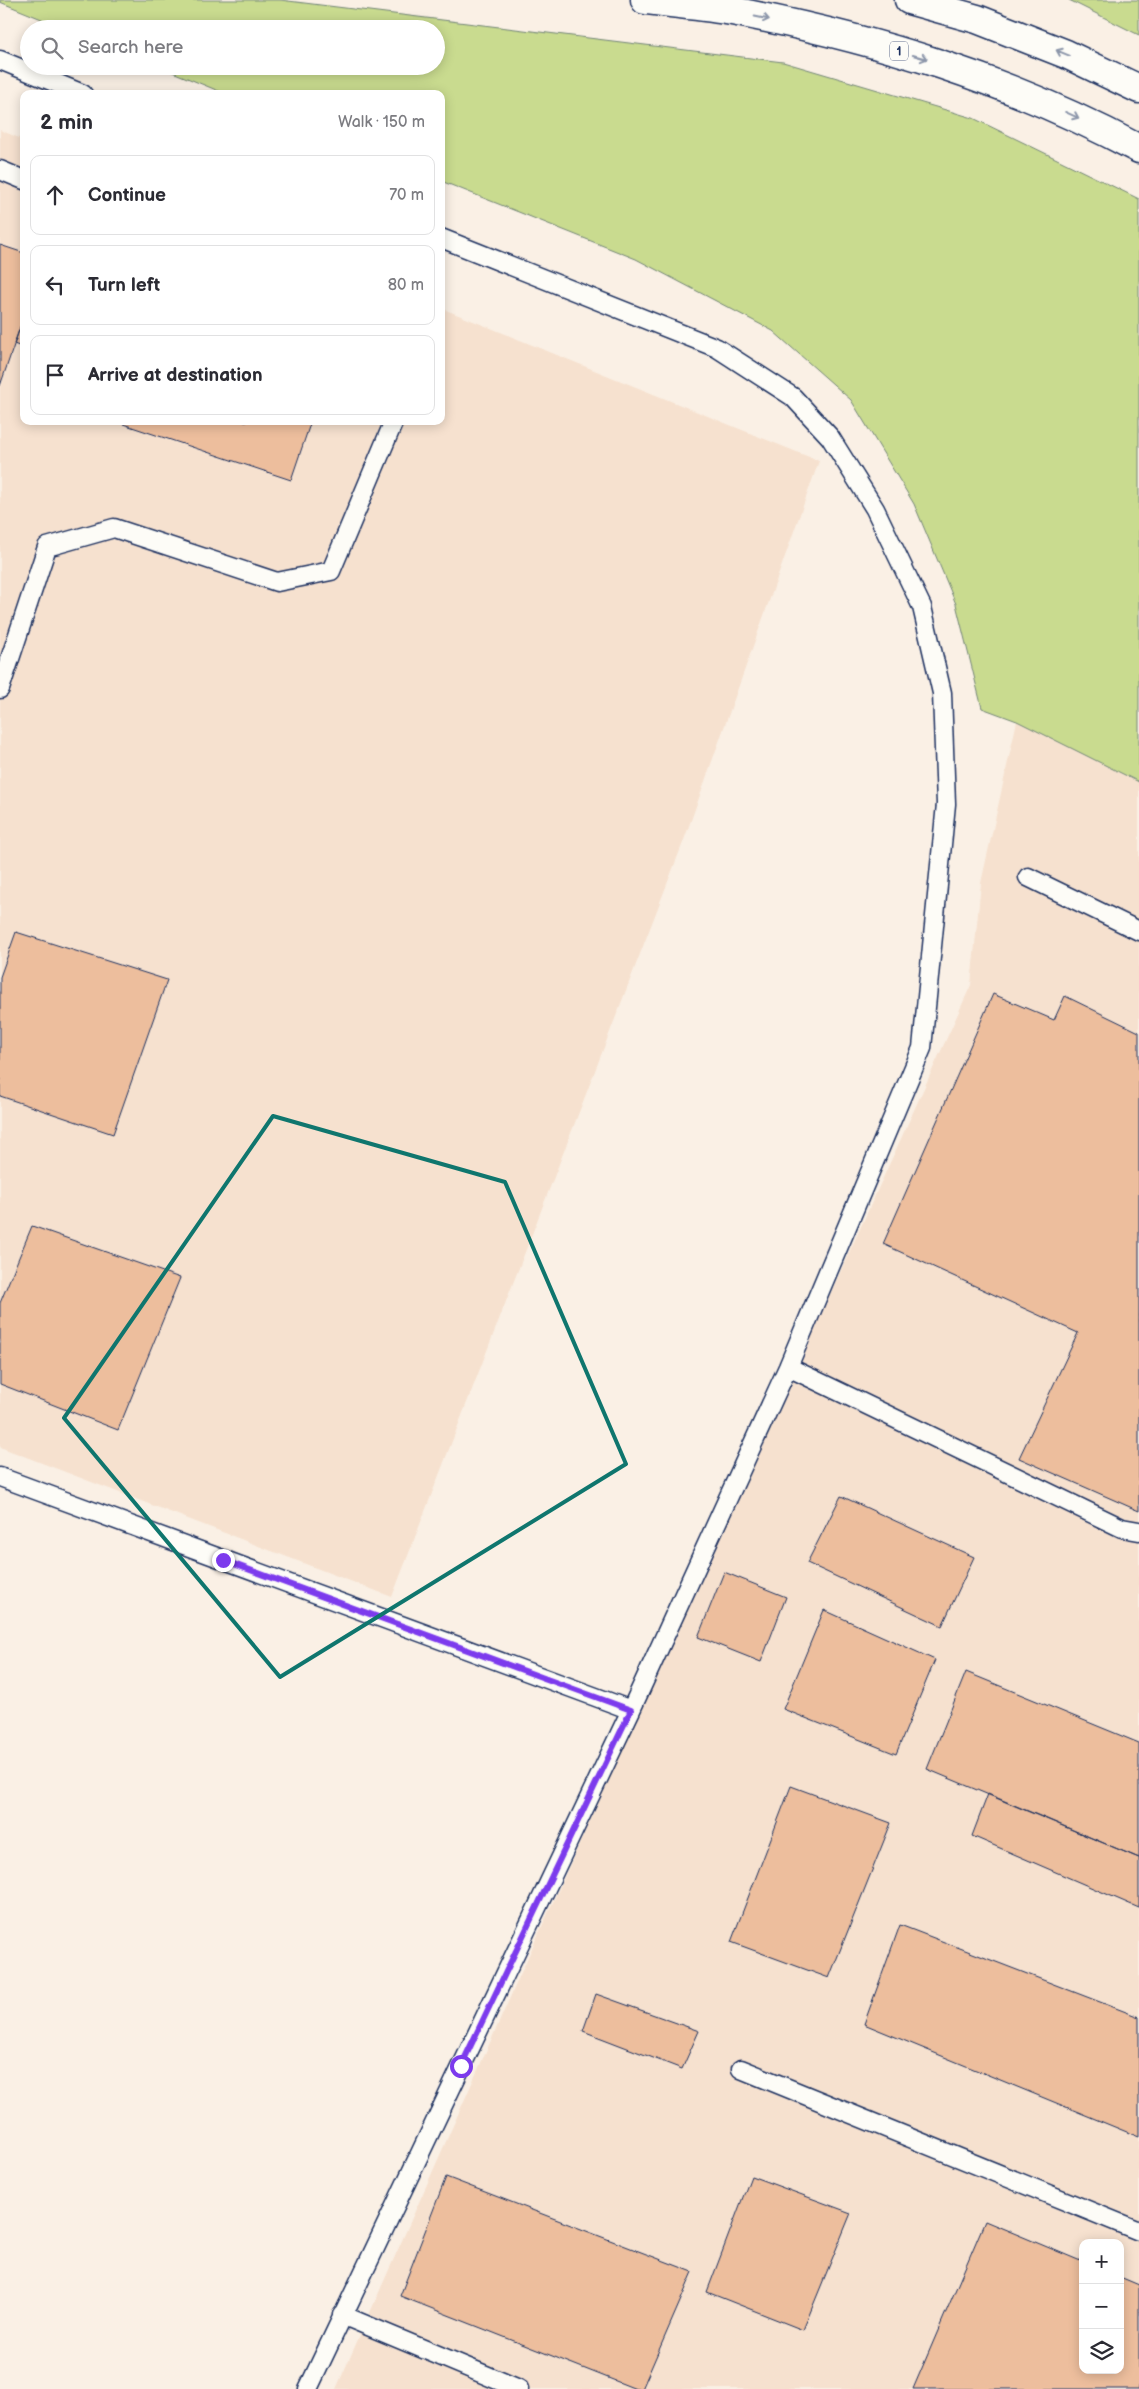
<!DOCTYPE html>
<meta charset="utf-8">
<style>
:root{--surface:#fff;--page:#f7f7f7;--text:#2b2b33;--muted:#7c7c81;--line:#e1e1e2}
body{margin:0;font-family:"Balsamiq Sans",sans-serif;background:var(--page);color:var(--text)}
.controls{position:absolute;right:15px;bottom:15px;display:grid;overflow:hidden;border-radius:10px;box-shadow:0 2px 12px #0003}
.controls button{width:45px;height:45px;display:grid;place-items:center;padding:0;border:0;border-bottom:1px solid var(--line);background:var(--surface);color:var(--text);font:25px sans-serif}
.stop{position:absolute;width:15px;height:15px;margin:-11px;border:4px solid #7c3aed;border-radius:50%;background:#fff}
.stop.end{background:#7c3aed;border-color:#fff;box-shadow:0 1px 5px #0008}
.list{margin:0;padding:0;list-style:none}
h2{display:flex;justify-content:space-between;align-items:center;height:65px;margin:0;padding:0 20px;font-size:21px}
h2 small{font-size:16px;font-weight:400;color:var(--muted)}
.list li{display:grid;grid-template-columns:32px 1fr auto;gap:15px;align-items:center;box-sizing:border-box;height:80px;margin:0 10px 10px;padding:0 10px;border:1px solid var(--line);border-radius:10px}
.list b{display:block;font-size:19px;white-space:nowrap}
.list em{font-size:16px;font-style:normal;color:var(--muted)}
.icon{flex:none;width:28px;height:28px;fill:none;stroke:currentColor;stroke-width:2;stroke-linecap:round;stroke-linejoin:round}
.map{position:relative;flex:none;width:1139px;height:2389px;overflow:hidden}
.search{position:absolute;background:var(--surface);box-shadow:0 2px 12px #0003;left:20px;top:20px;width:425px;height:55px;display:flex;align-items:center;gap:12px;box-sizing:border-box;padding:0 18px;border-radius:28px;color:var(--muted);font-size:19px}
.panel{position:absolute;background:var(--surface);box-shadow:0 2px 12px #0003;left:20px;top:90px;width:425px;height:335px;border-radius:10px}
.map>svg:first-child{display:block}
.built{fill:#f6e1cf;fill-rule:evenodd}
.green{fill:#c9db8f;stroke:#728576}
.building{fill:#edbe9d;stroke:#1b2f5e}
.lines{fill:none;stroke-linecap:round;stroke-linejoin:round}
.service-casing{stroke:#1b2f5e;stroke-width:21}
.trunk-casing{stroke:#1b2f5e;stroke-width:31}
.service{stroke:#fdfcf7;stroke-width:18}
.trunk{stroke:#fdfcf7;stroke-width:28}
.oneway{stroke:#8c96aa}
.route{stroke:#7c3aed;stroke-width:6}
.marked{fill:none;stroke:#0f766e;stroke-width:4;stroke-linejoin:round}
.labels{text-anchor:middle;stroke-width:4.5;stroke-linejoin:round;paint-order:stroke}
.shield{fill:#fdfcf7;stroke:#5f6c8c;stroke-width:1}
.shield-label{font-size:12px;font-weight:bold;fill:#1b2f5e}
</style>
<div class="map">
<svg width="1139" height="2389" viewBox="0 0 1139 2389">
<rect width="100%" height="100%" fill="#faf0e5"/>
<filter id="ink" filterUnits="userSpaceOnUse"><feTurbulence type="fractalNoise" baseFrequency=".02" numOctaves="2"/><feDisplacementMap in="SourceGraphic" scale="10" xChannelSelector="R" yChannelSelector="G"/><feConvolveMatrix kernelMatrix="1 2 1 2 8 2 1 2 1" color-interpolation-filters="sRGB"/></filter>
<g filter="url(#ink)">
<path class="built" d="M0,130L24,140V421H441V308L819,461L684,840L392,1597L0,1447Z
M1017,721L1139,782V2389H336L532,1948L971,985L981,883ZM1083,2243H1120V2370H1083Z"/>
<path class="green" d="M0,0H280L783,62L973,118L1139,199V782L1017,721L982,708L956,604L914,504L851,400L773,331L636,259L441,181V94H226L158,66H436V29H66L0,2Z
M1069,0H1139V35Z"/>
<path class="building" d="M0,245L24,253V316L0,386Z
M24,316V348L14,344Z
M114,421H311L291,480Z
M16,932L167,980L113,1134L0,1096V977Z
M993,994L1054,1020L1065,996L1139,1032V1511L1019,1458L1078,1333L883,1244Z
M32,1226L180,1278L118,1430L0,1384V1303Z
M841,1496L974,1557L942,1626L807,1563Z
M724,1572L786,1597L761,1662L698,1637Z
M824,1610L935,1660L896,1754L783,1709Z
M966,1672L1139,1743V1858L927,1769Z
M791,1786L891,1823L829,1978L731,1942Z
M988,1794L1139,1858V1908L972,1836Z
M900,1925L1139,2017V2137L864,2024Z
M596,1994L699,2031L682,2069L583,2031Z
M751,2176L851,2213L803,2330L707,2292Z
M446,2177L693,2272L642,2389H636L400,2296Z
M985,2221L1083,2262V2370H1120V2277L1139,2285V2389H913Z"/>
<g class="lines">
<g class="service-casing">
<path id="service" d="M0,60L83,94
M0,170L24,180
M0,689L47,547L114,528L277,582L331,571L394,421
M1028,877L1139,931
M788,1367L1122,1528L1139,1531
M0,1477L631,1710
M741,2069L1139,2231
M342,2315L519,2389
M308,2389L631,1710L788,1367L922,1048L946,804L942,693L922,607L875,509L830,437L793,397L717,348L441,238"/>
</g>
<g class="trunk-casing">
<path id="trunk" d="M645,0C674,4 703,6 732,11C877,39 1008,79 1139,149
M909,0L977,19L1066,54L1139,89"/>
</g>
<use href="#service" class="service"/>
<use href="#trunk" class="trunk"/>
</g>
<defs><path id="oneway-shaft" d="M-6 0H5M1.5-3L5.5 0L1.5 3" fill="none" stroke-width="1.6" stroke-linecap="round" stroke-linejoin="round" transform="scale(1.25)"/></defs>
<g class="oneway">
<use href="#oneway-shaft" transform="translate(762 18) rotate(12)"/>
<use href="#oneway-shaft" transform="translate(1063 53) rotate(-157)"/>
<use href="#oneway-shaft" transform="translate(920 57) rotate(16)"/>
<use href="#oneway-shaft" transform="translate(1072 115) rotate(24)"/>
</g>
</g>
<g class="lines" filter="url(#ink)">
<path class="route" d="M223,1560L631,1710L461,2066"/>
</g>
<path class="marked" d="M273,1116L505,1182L626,1464L280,1677L64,1418Z"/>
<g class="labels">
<rect class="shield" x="890" y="41.5" width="18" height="19" rx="4"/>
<g class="shield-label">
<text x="899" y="55">1</text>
</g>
</g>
</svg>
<div class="controls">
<button>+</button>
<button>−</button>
<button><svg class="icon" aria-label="layers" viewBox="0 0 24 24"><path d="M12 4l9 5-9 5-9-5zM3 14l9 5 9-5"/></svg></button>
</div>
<div class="stop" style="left:461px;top:2066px"></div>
<div class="stop end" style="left:223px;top:1560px"></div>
<div class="search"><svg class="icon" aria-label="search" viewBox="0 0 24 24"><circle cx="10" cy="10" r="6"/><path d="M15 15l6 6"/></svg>Search here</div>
<section class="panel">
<h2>2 min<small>Walk · 150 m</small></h2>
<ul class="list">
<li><svg class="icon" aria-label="ahead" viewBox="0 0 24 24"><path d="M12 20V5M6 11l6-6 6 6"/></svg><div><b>Continue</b></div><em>70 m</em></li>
<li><svg class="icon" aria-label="left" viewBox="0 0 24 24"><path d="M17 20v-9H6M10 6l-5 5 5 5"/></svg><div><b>Turn left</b></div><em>80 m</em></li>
<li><svg class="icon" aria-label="arrive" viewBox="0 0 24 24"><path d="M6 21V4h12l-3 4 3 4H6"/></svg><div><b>Arrive at destination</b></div></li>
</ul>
</section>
</div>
